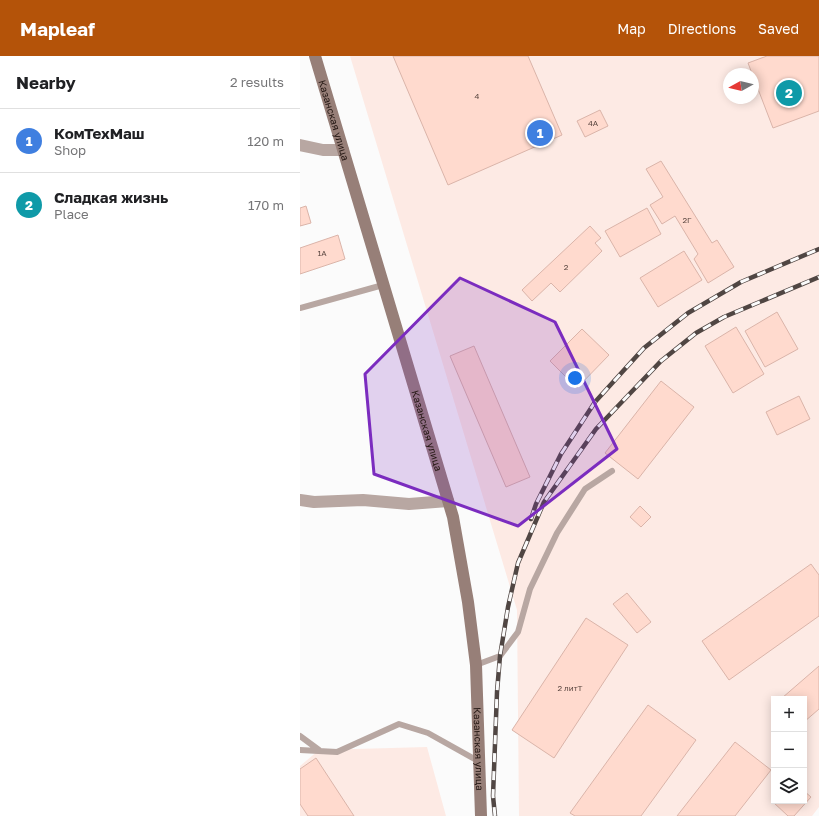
<!DOCTYPE html>
<meta charset="utf-8">
<style>
:root{--surface:#fff;--page:#f2f2f2;--text:#202124;--muted:#757577;--line:#e0e0e0;--accent:#b45309}
body{margin:0;font-family:"Golos Text",sans-serif;background:var(--page);color:var(--text)}
.controls{position:absolute;right:12px;bottom:12px;display:grid;overflow:hidden;border-radius:0px;box-shadow:0 2px 10px #0003}
.controls button{width:36px;height:36px;display:grid;place-items:center;padding:0;border:0;border-bottom:1px solid var(--line);background:var(--surface);color:var(--text);font:20px sans-serif}
.compass{position:absolute;left:423px;top:12px;width:36px;height:36px;border-radius:50%;background:var(--surface);box-shadow:0 2px 10px #0003;rotate:262deg}
.you{position:absolute;left:275px;top:322px;width:14px;height:14px;margin:-10px;border:3px solid #fff;border-radius:50%;background:#1a73e8;box-shadow:0 0 0 6px #1a73e833}
.badge{display:grid;place-items:center;width:26px;height:26px;border-radius:50%;background:var(--accent);color:#fff;font-size:13px;font-weight:700}
.pin{position:absolute;translate:-50% -50%;border:2px solid #fff;box-shadow:0 1px 4px #0006}
.list{margin:0;padding:0;list-style:none}
h2{display:flex;justify-content:space-between;align-items:center;height:52px;margin:0;padding:0 16px;font-size:17px}
h2 small{font-size:13px;font-weight:400;color:var(--muted)}
.list li{display:grid;grid-template-columns:26px 1fr auto;gap:12px;align-items:center;box-sizing:border-box;height:64px;padding:0 16px;border-top:1px solid var(--line)}
.list b{display:block;font-size:15px;white-space:nowrap}
.list p{margin:0;font-size:13px;white-space:nowrap;color:var(--muted)}
.list em{font-size:13px;font-style:normal;color:var(--muted)}
.icon{flex:none;width:22px;height:22px;fill:none;stroke:currentColor;stroke-width:2;stroke-linecap:round;stroke-linejoin:round}
.map{position:relative;flex:none;width:519px;height:760px;overflow:hidden}
header{display:flex;align-items:center;gap:24px;box-sizing:border-box;height:56px;padding:0 20px;background:var(--accent);color:#fff}
header strong{font-size:19px}
nav{display:flex;gap:22px;margin-inline-start:auto;font-size:14px}
main{display:flex}
aside{flex:1;background:var(--surface)}
.map>svg:first-child{display:block}
.built{fill:#fdeae4;fill-rule:evenodd}
.building{fill:#ffdace;stroke:#dab4a9}
.lines{fill:none;stroke-linecap:round;stroke-linejoin:round}
.lane{stroke:#b8a7a2;stroke-width:6}
.street{stroke:#b8a7a2;stroke-width:12}
.secondary{stroke:#977f78;stroke-width:12}
.rail-casing{stroke:#504643;stroke-width:4.5}
.rail{stroke:#fbfbfb;stroke-width:3;stroke-dasharray:9;stroke-linecap:butt}
.marked{fill:#7b2cbf;fill-opacity:0.2;stroke:#7b2cbf;stroke-width:3;stroke-linejoin:round}
.labels{text-anchor:middle;stroke-width:3;stroke-linejoin:round;paint-order:stroke}
.number-label{font-size:8px;fill:#5c4842}
.street-label{font-size:10px;fill:#251814;stroke:#fbfbfb}
</style>
<header>
<strong>Mapleaf</strong>
<nav><a>Map</a><a>Directions</a><a>Saved</a></nav>
</header>
<main>
<aside>
<h2>Nearby<small>2 results</small></h2>
<ul class="list">
<li><span class="badge" style="background:#3f7fe0">1</span><div><b>КомТехМаш</b><p>Shop</p></div><em>120 m</em></li>
<li><span class="badge" style="background:#0f9aa8">2</span><div><b>Сладкая жизнь</b><p>Place</p></div><em>170 m</em></li>
</ul>
</aside>
<div class="map">
<svg width="519" height="760" viewBox="0 0 519 760">
<rect width="100%" height="100%" fill="#fbfbfb"/>
<path class="built" d="M50,0H519V751L512,760H219L217,554ZM429,18H453V42H429ZM474,643H504V745H474Z
M127,691L146,760H0V710L19,694Z"/>
<path class="building" d="M93,0H228L262,79L148,129Z
M467,0H519V55L473,72L448,7Z
M300,54L308,70L285,81L277,65Z
M361,105L412,187L417,184L434,211L408,227L394,203L398,198L375,160L362,168L350,149L363,141L346,113Z
M6,150L11,167L0,170V152Z
M347,152L361,178L320,201L305,175Z
M290,170L301,182L295,187L302,195L260,236L251,227L232,245L222,234Z
M38,179L45,203L0,218V192Z
M384,195L402,224L358,251L340,222Z
M477,256L498,293L465,311L445,275Z
M436,271L464,318L433,337L405,290Z
M282,273L309,299L277,332L250,305Z
M174,290L230,421L206,431L150,300Z
M361,325L394,351L338,423L305,397Z
M499,340L510,363L477,379L466,356Z
M340,450L351,461L341,471L330,461Z
M511,508L519,519V560L429,624L402,585Z
M327,537L351,566L337,577L313,548Z
M286,562L328,589L254,702L212,674Z
M519,610V653L504,666V643L482,642Z
M348,649L396,684L341,760H275L270,757Z
M435,686L471,714L435,760H377Z
M16,702L54,760H8L0,748V713Z
M504,735L511,741L494,760H488L473,746L474,745H504Z"/>
<g class="lines">
<path class="lane" d="M0,252L83,229
M176,609L200,600L218,576L230,533L257,477L285,433L312,415
M0,680L19,694
M0,694L37,696L99,668L128,677L180,706"/>
<path class="street" d="M0,89L23,94H43
M0,444L14,446L63,444L109,448L148,445"/>
<path class="secondary" id="s1" d="M15,0L153,461L168,546L176,609L181,760"/>
<g class="rail-casing">
<path id="rail" d="M231,463L236,448L261,398L295,346L344,292L388,257L441,226L519,193
M195,760L193,740L197,636L200,600L208,551L218,507L244,446L296,373L361,305L396,277L424,261L519,221"/>
</g>
<use href="#rail" class="rail"/>
</g>
<path class="marked" d="M160,222L255,266L317,393L218,470L74,418L65,318Z"/>
<g class="labels">
<g class="number-label">
<text x="177" y="43">4</text>
<text x="293" y="70">4А</text>
<text x="387" y="167">2Г</text>
<text x="22" y="200">1А</text>
<text x="266" y="214">2</text>
<text x="270" y="635">2 литТ</text>
</g>
<g class="street-label">
<text dy="4" stroke="none"><textPath href="#s1" startOffset="67">Казанская улица</textPath></text>
<text dy="4" stroke="none"><textPath href="#s1" startOffset="391">Казанская улица</textPath></text>
<text dy="4" stroke="none"><textPath href="#s1" startOffset="715">Казанская улица</textPath></text>
</g>
</g>
</svg>
<div class="controls">
<button>+</button>
<button>−</button>
<button><svg class="icon" aria-label="layers" viewBox="0 0 24 24"><path d="M12 4l9 5-9 5-9-5zM3 14l9 5 9-5"/></svg></button>
</div>
<svg class="compass" viewBox="-18 -18 36 36"><path d="M0-13l5 13h-10z" fill="#e53935"/><path d="M0 13l5-13h-10z" fill="#757577"/></svg>
<div class="you"></div>
<div class="pin badge" style="left:240px;top:77px;background:#3f7fe0">1</div>
<div class="pin badge" style="left:489px;top:37px;background:#0f9aa8">2</div>
</div>
</main>
